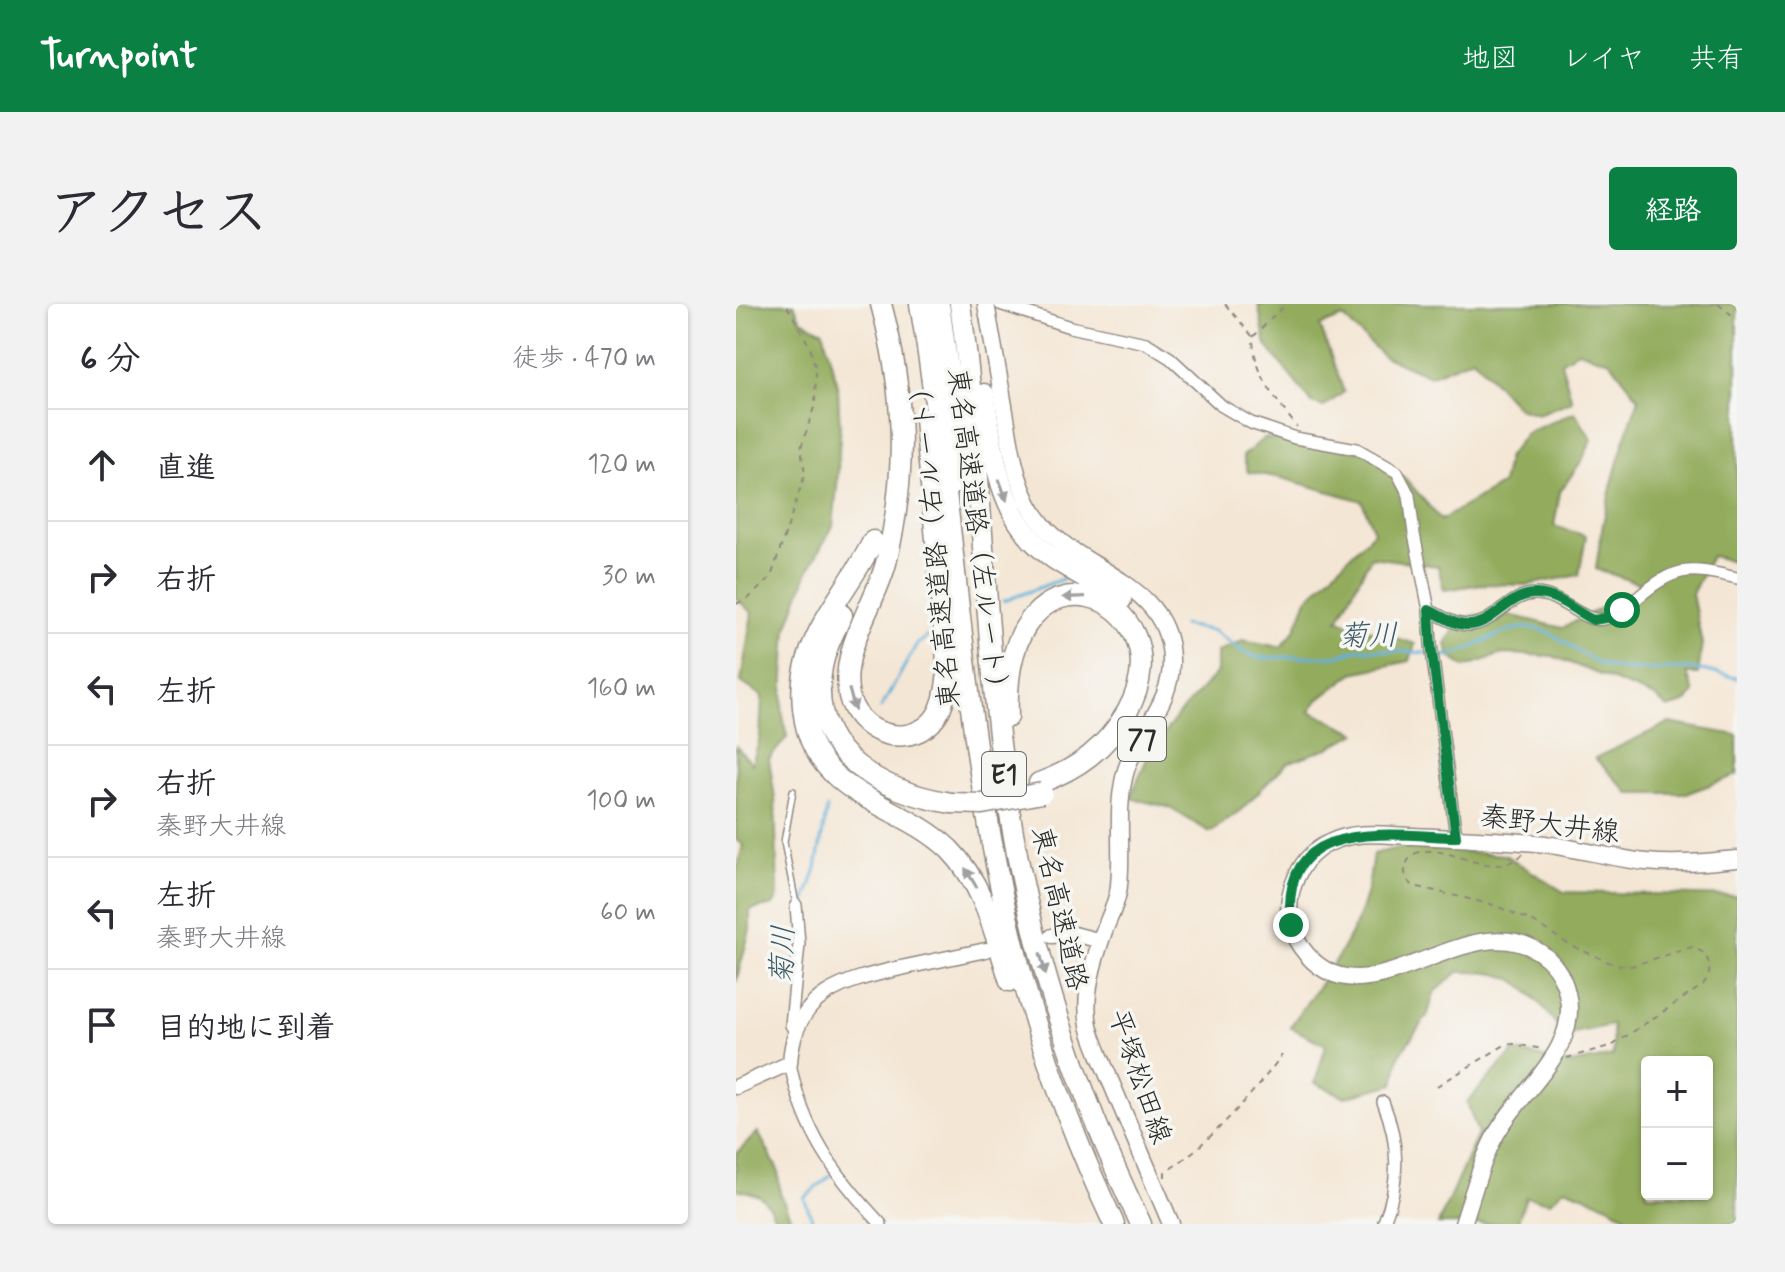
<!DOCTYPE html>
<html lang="ja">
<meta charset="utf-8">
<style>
:root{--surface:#fff;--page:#f2f2f3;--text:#2b2b33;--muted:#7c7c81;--line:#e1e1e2;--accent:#0b8043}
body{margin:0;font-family:Mynerve,"Klee One",sans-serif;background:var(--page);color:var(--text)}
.controls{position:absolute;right:24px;bottom:24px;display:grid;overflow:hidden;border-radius:8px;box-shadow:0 2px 6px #0004}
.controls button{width:72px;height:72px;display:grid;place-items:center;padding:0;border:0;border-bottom:2px solid var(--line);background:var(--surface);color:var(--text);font:40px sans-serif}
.stop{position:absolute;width:24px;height:24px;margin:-18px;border:6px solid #0b8043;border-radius:50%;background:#fff}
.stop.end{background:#0b8043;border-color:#fff;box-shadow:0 2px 8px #0008}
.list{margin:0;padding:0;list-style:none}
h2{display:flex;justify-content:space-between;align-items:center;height:104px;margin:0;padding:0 32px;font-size:34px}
h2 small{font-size:26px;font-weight:400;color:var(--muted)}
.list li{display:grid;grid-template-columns:52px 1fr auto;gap:24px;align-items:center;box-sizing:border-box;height:112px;padding:0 32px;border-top:2px solid var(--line)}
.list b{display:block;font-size:30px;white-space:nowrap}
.list p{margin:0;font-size:26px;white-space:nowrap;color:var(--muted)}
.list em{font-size:26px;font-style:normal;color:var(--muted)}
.icon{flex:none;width:44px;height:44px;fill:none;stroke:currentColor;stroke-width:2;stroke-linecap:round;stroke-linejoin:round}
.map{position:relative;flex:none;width:1001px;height:920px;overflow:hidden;border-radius:8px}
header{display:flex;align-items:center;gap:48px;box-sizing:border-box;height:112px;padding:0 40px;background:var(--accent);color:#fff}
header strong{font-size:38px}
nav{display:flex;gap:44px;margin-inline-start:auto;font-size:28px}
.intro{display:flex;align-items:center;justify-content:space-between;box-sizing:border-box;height:192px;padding:0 48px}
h1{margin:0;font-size:56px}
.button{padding:20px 36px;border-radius:8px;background:var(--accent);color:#fff;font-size:28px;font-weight:700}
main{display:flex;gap:48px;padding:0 48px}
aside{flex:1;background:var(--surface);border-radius:8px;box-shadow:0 2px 6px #0004}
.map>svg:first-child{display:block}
.forest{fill:#92ab5c;stroke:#5e6b44;stroke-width:2;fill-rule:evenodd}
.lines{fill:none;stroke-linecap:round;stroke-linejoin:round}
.stream{stroke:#5fb1da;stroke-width:3}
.service-casing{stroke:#908880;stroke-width:8}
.minor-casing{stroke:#908880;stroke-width:14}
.tertiary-casing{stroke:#908880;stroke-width:17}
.secondary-casing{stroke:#908880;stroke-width:19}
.primary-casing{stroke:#908880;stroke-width:19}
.motorway-casing{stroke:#908880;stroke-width:23}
.path{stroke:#908880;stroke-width:2;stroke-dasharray:6 6;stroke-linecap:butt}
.service{stroke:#fff;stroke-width:5}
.minor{stroke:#fff;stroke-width:11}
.tertiary{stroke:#fff;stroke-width:14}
.secondary{stroke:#fff;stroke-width:16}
.primary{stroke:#fff;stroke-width:16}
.motorway{stroke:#fff;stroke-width:20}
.motorway-bridge-casing{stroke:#908880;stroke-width:23;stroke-linecap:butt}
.motorway-bridge{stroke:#fff;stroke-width:20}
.oneway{fill:#a0a0a0}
.route{stroke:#0b8043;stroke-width:10}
.labels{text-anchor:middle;stroke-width:7;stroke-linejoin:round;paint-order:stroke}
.shield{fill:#f6f6f2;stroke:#686867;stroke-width:2}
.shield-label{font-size:26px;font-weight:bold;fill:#2b2b2b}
.street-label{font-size:28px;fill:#2b2b2b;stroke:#f6f6f2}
.water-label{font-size:30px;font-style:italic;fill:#3d5a68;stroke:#f6f6f2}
</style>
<header>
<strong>Turnpoint</strong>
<nav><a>地図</a><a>レイヤ</a><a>共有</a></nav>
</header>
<div class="intro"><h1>アクセス</h1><a class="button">経路</a></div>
<main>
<aside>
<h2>6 分<small>徒歩 · 470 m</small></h2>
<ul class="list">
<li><svg class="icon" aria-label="ahead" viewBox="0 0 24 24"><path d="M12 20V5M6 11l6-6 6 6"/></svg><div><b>直進</b></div><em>120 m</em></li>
<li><svg class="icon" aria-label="right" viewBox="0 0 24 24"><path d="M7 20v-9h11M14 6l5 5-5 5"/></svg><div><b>右折</b></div><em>30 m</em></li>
<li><svg class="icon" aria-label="left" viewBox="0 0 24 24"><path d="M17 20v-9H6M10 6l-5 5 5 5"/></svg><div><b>左折</b></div><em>160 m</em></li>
<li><svg class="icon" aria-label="right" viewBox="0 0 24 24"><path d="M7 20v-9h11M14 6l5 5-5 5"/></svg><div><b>右折</b><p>秦野大井線</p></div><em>100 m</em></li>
<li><svg class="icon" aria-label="left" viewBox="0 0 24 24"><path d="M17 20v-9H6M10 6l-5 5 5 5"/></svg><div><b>左折</b><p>秦野大井線</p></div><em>60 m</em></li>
<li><svg class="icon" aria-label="arrive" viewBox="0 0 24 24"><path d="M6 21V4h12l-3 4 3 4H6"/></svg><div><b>目的地に到着</b></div></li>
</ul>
</aside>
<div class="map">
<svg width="1001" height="920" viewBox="0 0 1001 920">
<rect width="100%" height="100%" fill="#f6f6f2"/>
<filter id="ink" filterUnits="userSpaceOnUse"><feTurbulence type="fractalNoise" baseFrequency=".0125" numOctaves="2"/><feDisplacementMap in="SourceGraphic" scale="16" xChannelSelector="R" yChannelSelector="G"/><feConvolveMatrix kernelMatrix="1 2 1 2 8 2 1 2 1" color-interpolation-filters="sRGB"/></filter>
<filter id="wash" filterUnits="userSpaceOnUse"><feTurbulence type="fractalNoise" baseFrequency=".006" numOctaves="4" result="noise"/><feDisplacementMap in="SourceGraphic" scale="32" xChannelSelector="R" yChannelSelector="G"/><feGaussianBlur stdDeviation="1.8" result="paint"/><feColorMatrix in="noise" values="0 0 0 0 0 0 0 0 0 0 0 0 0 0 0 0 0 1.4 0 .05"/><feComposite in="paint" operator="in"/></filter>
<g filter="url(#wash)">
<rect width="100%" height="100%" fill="#f4e6d4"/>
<path class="forest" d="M0,0H58L65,16L87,27L102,84L104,129L101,183L97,222L72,267L51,324L46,406L51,433L33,455L39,494L42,593L37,601L14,606V625L0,678V568L7,541L0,536V442L16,460L24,434L26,392L5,378L16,309L0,294Z
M522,0H1001V258L975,252L956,290L966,340L962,370H951L958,389L948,399L932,404L919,393L817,352L766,350L729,363L713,352L710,340C715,331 720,319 730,315C759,302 798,318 827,324L908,281L860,265C868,202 881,154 903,95L874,57L842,47L825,58L836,97L802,110L782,104L737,54L694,72L647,52L607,13L584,22L608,88L588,103L576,99L530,41Z
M839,108L856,136L846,156L824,188L818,222L850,232L843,271L791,281L745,280L708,286L702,262L635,253L602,316L679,340L674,357L617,369L582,396L574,407L621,429L592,444L551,459L506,505L474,528L432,503L394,494L414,448L443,410L481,368V348L507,336L545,343L559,326L571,295L638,228L626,197L546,174L512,168L507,152L528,134L627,147L669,174L705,216L766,180L772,152L790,129Z
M933,419L1001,431V471L952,489H893L859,454Z
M666,543L769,551L828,588L1001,592V920H901L872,901L829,884L814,898L790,893L781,920H702L742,830L731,798L778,747L834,760L877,752L876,721L828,731C816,714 796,686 777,676C761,667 740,668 722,668L698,689L692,710L663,752L658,780L609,793L579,779L590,741L554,723C582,681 619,637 631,587C634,575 635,562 637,550ZM911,758H971V890H911Z
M22,828L42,866L44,889L57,920H42C29,894 29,891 0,885V850Z"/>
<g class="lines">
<path class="stream" d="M268,297L329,274
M447,321L478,327L506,347L523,354L600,352L623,345L691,349
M698,351C724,358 758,326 785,324C820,321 836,349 867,361C891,369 927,364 953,365C968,365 985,371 1001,374
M145,404L181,340L192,332
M63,706L70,642L68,602L80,564L91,504
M78,920L68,894L95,871"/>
</g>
</g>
<g filter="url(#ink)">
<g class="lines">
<g class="service-casing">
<path id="service" d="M57,487L48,538L60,600"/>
</g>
<g class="minor-casing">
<path id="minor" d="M264,0L334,23L410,39L434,54L486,102L515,119L559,134L621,145L661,168L673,191L678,230L693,306L695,340L720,533
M693,306C705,312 720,322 734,321C759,320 774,289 800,290C825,290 847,320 868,315C880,312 889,304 899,296C939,262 951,262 1001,274
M60,729L55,721L63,640L60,601
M54,759C67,828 98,870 145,920
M647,798C664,839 664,878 648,918"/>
</g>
<g class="tertiary-casing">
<path id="tertiary" d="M316,632L338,630L365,637
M0,783L54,759C58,689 107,677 165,664C193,658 221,652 250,646"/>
</g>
<g class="secondary-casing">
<path id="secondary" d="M727,920C736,893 743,865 755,840C777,791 846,748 831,689C827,671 816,655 800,646C724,601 626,730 565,643C552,625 550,599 558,579C564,562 576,547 593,539C620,526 647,531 676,532C720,534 765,535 809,540C843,545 876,554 910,558C940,561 971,558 1001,555"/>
</g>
<g class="primary-casing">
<path id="primary" d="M250,0C256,34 262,68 268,102C275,142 279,188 307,221C347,268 433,279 435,355C437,399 402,428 390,466C379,503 387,543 383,581C382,596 374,612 368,627C358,656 347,690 353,721C355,731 360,741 363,750L435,920"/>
</g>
<g class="motorway-casing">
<path id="motorway" d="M145,0C169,89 172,169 150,259C139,301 103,347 113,392C121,426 161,443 190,423C207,411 210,388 212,368L189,115
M184,0C220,209 225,423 275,629C299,730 334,827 378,920
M203,0L214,80L223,179
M224,0C246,154 247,310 267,464C288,623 335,776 405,920
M248,90C258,151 262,216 317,254C339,269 364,280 385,296
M137,237C118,276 85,312 72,354C64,378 65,402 71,426C91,495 167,501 213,545C248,580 259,631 274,677
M106,311C97,330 87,349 85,370C74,452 148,488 215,499
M272,413C264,217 457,291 391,408C370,444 342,465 303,479"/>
</g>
<path class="path" d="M489,0L517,33C517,68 540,96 561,123
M982,0L1001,15
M517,33L550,0
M0,300L14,293L35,273L69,170L65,144L79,100L80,65L74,43L50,0
M787,550C757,577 723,545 689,547C670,547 661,572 678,582L758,601L796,617L834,641L877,660L895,662L956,643L968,649C975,660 976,671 967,681L877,741L831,754
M701,782L772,739L807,745
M429,873V868C469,844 518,789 546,751"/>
<use href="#service" class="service"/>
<use href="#minor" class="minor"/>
<use href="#tertiary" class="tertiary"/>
<use href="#secondary" class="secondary"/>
<use href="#primary" class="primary"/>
<use href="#motorway" class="motorway"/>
<g class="motorway-bridge-casing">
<path id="motorway-bridge" d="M215,499L246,500L306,489"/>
</g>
<use href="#motorway-bridge" class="motorway-bridge"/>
</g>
<defs><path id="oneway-solid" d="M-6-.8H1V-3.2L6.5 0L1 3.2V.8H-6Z" transform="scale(2)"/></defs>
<g class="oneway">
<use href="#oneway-solid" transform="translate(267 186) rotate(70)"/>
<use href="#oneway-solid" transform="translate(338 293) rotate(178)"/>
<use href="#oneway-solid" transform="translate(116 396) rotate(75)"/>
<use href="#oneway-solid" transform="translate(235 574) rotate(-121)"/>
<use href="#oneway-solid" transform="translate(307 660) rotate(75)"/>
</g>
</g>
<g class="lines" filter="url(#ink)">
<path class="route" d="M555,621C542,512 650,531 720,533L695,340L693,306C706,312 720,322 734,321C760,319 774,288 801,290C823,291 838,307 857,316L876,313L886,306"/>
</g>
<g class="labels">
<g class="shield">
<rect x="382" y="413" width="48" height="44" rx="6"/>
<rect x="246" y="448" width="44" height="44" rx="6"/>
</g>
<g class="shield-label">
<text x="406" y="444">77</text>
<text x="268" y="479">E1</text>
</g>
<g class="street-label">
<text transform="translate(243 231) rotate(83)" y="10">東名高速道路（左ルート）</text>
<text transform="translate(198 237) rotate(-95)" y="10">東名高速道路（右ルート）</text>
<text transform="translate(814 519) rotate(7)" y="10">秦野大井線</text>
<text transform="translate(325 604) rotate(77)" y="10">東名高速道路</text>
<text transform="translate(405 772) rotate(71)" y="10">平塚松田線</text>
</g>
<g class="water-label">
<text transform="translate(632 331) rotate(-1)" y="10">菊川</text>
<text transform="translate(46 651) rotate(-88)" y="10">菊川</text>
</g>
</g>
</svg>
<div class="controls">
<button>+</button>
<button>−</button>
</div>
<div class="stop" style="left:886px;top:306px"></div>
<div class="stop end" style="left:555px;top:621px"></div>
</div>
</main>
